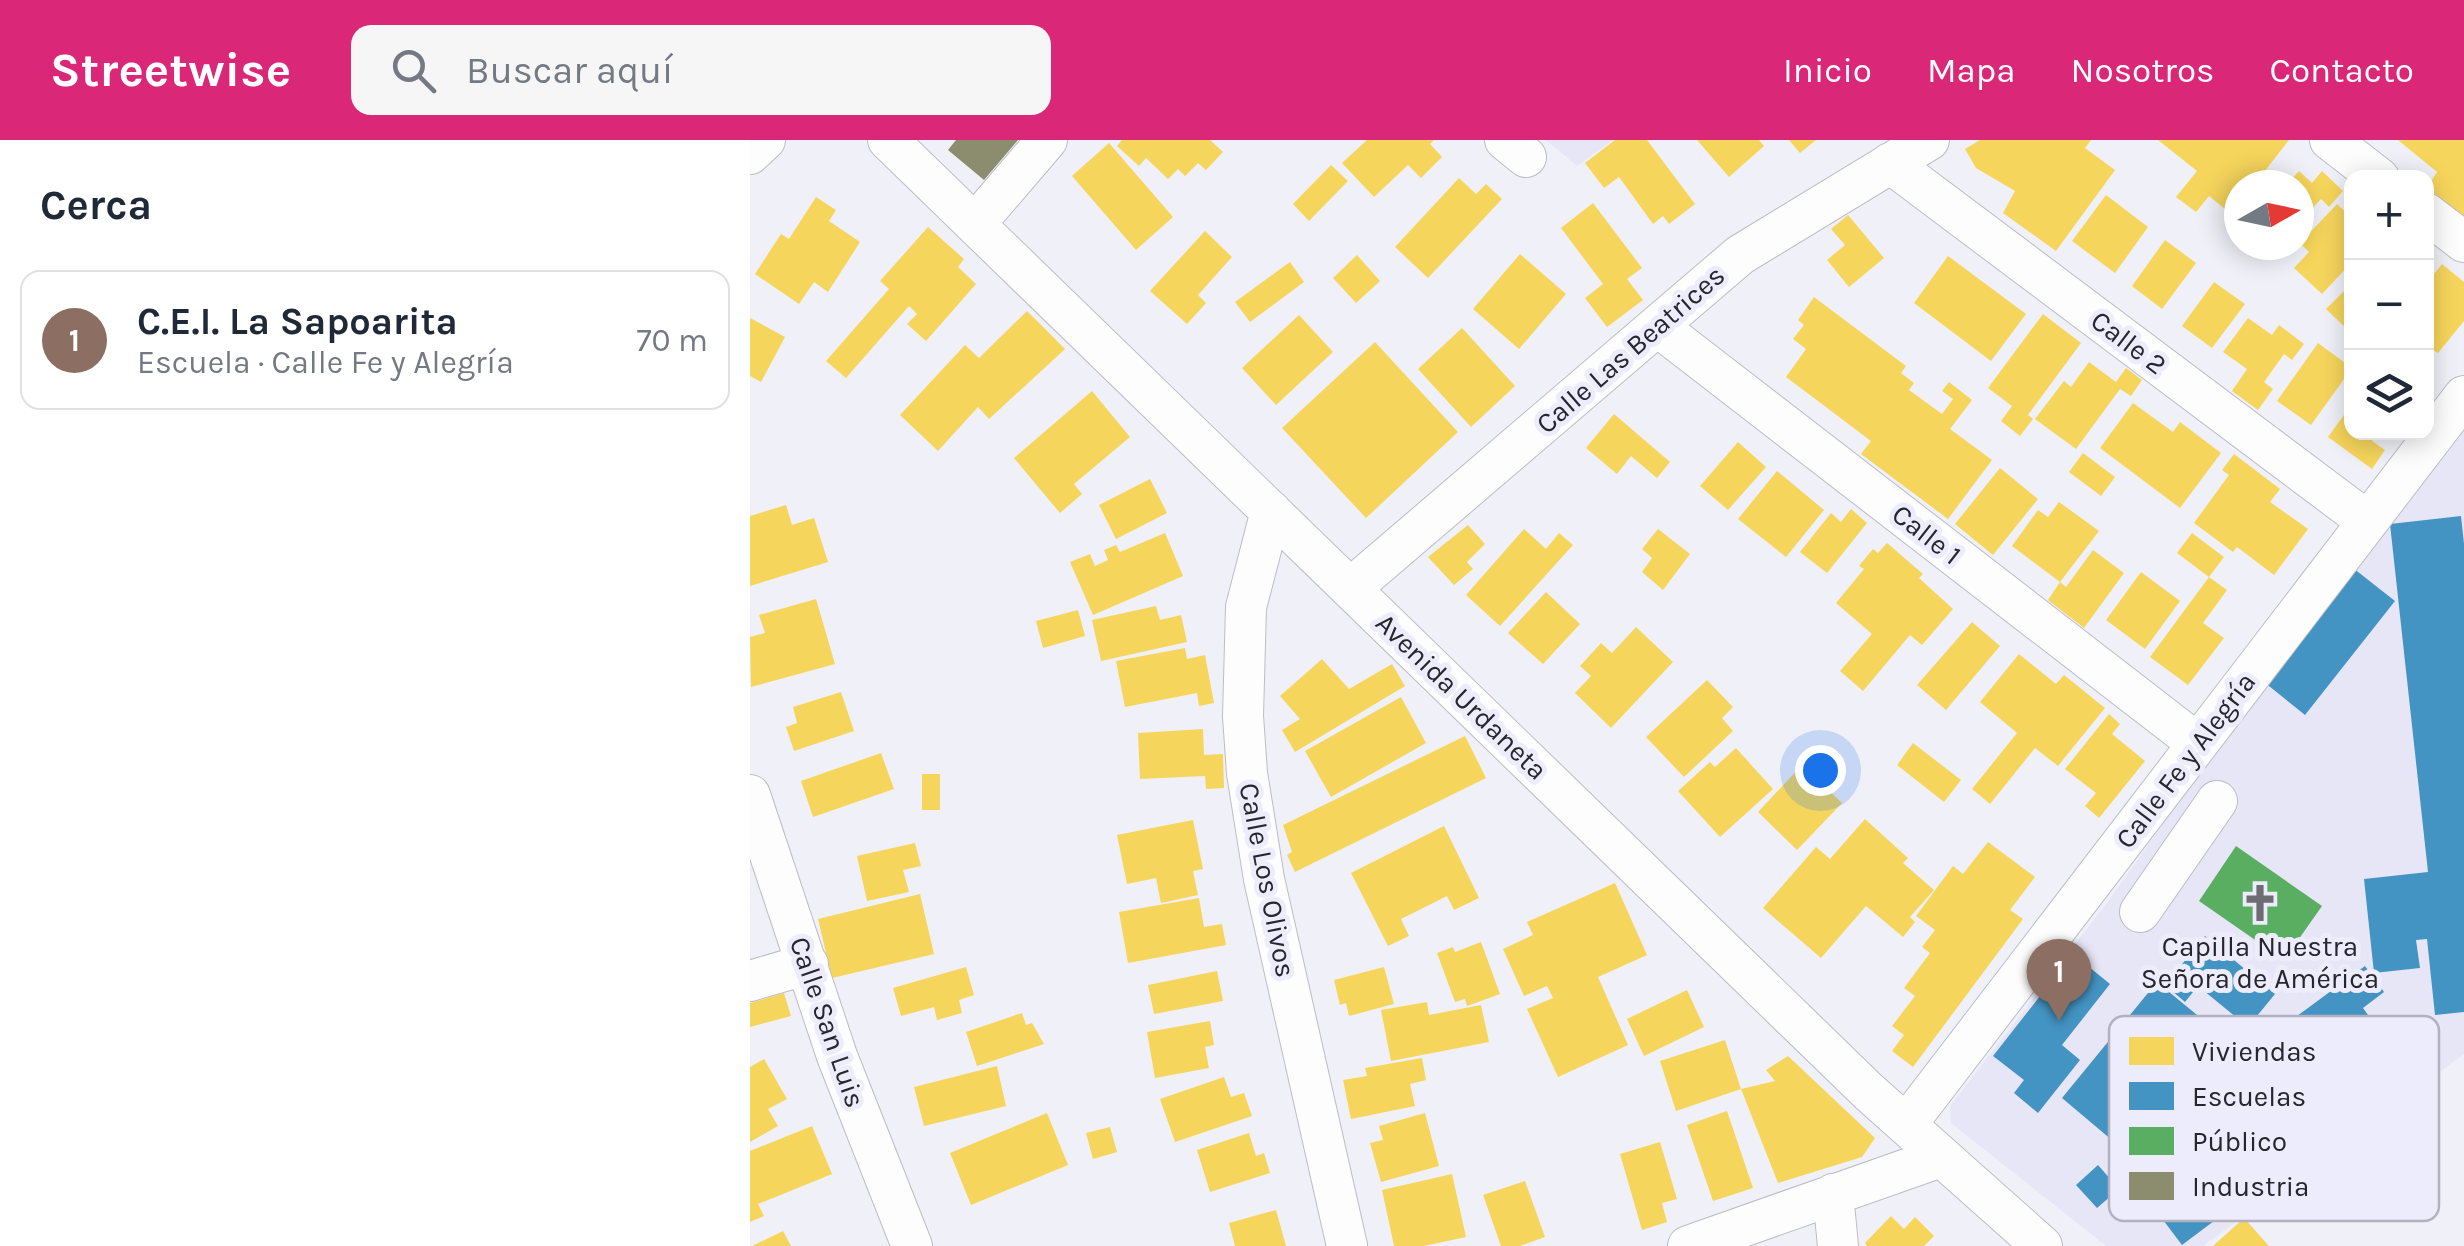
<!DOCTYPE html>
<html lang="es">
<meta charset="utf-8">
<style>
:root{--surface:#fff;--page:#f6f6f7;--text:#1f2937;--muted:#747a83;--line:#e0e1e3;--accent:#db2777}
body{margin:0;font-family:Karla,sans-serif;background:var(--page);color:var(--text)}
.controls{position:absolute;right:30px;top:30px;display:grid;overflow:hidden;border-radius:20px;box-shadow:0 5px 25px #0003}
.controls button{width:90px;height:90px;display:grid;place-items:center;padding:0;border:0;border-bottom:2px solid var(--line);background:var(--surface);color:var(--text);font:50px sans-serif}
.compass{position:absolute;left:1474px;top:30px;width:90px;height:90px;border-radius:50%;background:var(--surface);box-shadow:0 5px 25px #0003;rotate:81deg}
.you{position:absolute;left:1070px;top:630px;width:35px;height:35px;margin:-25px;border:8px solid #fff;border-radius:50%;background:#1a73e8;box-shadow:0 0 0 15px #1a73e833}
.badge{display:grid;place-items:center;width:65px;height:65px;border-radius:50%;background:var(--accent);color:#fff;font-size:32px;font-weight:700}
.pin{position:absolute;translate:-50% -82px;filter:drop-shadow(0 2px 5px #0008)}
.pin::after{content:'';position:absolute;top:52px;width:35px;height:30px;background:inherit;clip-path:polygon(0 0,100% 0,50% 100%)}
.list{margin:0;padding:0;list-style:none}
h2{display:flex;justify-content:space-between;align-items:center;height:130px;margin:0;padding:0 40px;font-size:42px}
h2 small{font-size:32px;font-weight:400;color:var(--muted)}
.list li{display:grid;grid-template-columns:65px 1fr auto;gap:30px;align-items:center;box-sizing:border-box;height:140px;margin:0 20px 20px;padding:0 20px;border:2px solid var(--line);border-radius:20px}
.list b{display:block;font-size:38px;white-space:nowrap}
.list p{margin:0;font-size:32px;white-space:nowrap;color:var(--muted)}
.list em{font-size:32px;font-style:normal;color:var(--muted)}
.icon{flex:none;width:55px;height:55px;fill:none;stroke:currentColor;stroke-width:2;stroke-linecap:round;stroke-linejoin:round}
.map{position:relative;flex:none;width:1714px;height:1106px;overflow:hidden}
header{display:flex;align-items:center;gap:60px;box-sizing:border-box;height:140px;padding:0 50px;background:var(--accent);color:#fff}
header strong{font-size:48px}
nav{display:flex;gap:55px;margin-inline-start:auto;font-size:35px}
.search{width:700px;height:90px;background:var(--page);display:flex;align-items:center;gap:25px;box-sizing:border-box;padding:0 35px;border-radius:20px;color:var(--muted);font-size:38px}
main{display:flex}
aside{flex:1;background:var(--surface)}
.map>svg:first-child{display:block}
.built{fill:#e7e6f7}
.homes{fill:#f6d55c}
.schools{fill:#4393c3}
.public{fill:#5aae61}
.industry{fill:#8c8c6e}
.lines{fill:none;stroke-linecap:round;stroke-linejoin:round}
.minor-casing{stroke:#bcbcc3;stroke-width:42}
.minor{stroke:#fdfdfe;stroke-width:40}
.labels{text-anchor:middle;stroke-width:10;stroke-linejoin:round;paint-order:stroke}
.street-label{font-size:28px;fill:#27262c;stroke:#edecfc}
.poi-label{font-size:28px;fill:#27262c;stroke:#edecfc}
.key{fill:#edecfc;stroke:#b2b1be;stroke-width:2.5}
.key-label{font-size:28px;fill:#27262c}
</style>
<header>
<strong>Streetwise</strong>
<div class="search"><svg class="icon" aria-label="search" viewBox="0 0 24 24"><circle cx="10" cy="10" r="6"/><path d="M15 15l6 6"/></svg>Buscar aquí</div>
<nav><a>Inicio</a><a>Mapa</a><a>Nosotros</a><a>Contacto</a></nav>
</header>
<main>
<aside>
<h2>Cerca<small></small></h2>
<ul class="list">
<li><span class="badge" style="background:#8d6e63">1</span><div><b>C.E.I. La Sapoarita</b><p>Escuela · Calle Fe y Alegría</p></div><em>70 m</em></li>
</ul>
</aside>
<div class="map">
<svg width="1714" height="1106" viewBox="0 0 1714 1106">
<rect width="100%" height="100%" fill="#f0f0f8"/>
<path class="built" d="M796,0H863L827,26Z
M1714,288V914L1453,1106H1356L1201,983L1200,966L1356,764L1514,542Z"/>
<path class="homes" d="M372,0H460L473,12L456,30L448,23L435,36L428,29L418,39L396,18L389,26L367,6Z
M617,0H684L680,4L692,17L671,38L658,25L624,57L592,23Z
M865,0H897L945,64L919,84L913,76L903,84L869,37L854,48L835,23Z
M947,0H1009L1014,6L979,37Z
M1039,0H1066L1050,13Z
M1230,0H1341L1335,8L1365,30L1306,111L1253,73L1265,51L1226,28L1215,9Z
M1408,0H1539L1504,45H1489V64L1481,74L1459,56L1446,72L1426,57L1447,31Z
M1648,0H1714V79L1676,49L1687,32Z
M359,3L423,77L386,110L322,36Z
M581,25L598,41L559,81L543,64Z
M1549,31L1562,43L1572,31L1593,51L1579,67L1571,59L1549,82V45H1536Z
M709,38L726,54L736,44L752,59L678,138L645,107Z
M1356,55L1398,87L1365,133L1322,101Z
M66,57L86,70L79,81L110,102L78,152L64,142L49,164L5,134L31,94L39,99Z
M843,63L892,128L877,139L893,160L857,187L835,158L853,144L811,88Z
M1587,64L1602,78V122L1572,154L1544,128L1559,112L1550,103Z
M1098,75L1134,118L1099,147L1077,120L1095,105L1081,89Z
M178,87L214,119L208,127L226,144L176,201L157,184L167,174L159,166L96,238L76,221L139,149L130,141Z
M455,91L482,117L448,155L456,163L437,184L400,151Z
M1415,100L1446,123L1412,169L1382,146Z
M770,114L816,154L769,209L723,169Z
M607,115L630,141L606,163L583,138Z
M1198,116L1276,174L1241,221L1164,163Z
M540,122L554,142L500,182L485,162Z
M1692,124L1714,142V181L1688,213L1683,210L1676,218V144Z
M1464,142L1495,164L1462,208L1432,186Z
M1598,147L1602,150V186L1598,190L1576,169Z
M1064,157L1156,226L1151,233L1164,243L1159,250L1192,274L1203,259L1192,251L1199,242L1222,260L1200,289L1242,320L1198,379L1111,314L1121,301L1036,237L1056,209L1043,199L1054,185L1048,180Z
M277,171L315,209L239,279L228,267L188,311L150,275L215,205L229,218Z
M1293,174L1331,203L1278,275L1283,279L1270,296L1251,281L1262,266L1238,248Z
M549,175L583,212L526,265L492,228Z
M0,178L35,197L11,242L0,236Z
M1498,178L1522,195L1529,185L1554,204L1542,220L1534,214L1514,242L1523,249L1508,270L1482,251L1497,229L1473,212Z
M712,188L765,246L721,287L668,229Z
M625,202L708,292L616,378L532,288Z
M1568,203L1602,228L1561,285L1527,261Z
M1339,222L1366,242L1376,228L1392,240L1381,256L1370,249L1326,309L1285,279L1314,241L1321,247Z
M342,251L380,297L324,344L332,354L310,373L264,318Z
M1383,263L1423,292L1430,282L1471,313L1430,368L1350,308Z
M1602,264V292H1628L1622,301L1635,310L1622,329L1578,297Z
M864,274L920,322L907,338L881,316L867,334L836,308Z
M988,302L1016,327L978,370L950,346Z
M1333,313L1365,337L1351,356L1319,332Z
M1484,314L1530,349L1520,362L1558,389L1524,435L1487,407L1483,412L1444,383L1479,335L1472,330Z
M1250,328L1288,359L1243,415L1205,384Z
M1027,331L1074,370L1036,417L988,379Z
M400,339L417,373L366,399L349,365Z
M1309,362L1349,391L1310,442L1262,406L1288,370L1298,377Z
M36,365L42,385L64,378L78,422L0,446V376Z
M1101,369L1117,383L1077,433L1050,412L1081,373L1091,382Z
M718,385L735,404L717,422L723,429L704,445L678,417Z
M774,389L796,409L809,393L823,405L750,486L716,455Z
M908,389L940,414L913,450L892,432L902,418L892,409Z
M415,393L433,436L343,475L320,422L340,414L345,426L358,420L354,410L366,405L370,412Z
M1442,393L1474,417L1459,437L1427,413Z
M1137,403L1173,434L1169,438L1203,469L1172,505L1160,495L1113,551L1090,531L1122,494L1086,463L1114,429L1109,426L1123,409L1128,413Z
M1343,410L1374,433L1334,488L1298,460L1310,442L1316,447Z
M1391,432L1430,461L1395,509L1356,480Z
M1459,437L1477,450L1453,483L1474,498L1438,545L1400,517Z
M796,452L830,484L793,524L758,493Z
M66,459L85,524L1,547L0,497L15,493L9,475Z
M406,466L410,480L431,475L437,502L351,521L342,480Z
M328,470L335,496L293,508L286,481Z
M1222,482L1250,506L1196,570L1167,545Z
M886,487L923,522L861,588L825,553L841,536L830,526L851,503L862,513Z
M435,508L437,519L455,515L464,563L449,566L447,553L375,567L366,521Z
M1269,514L1306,544L1314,535L1355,568L1308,626L1285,608L1240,664L1222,649L1267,593L1230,562Z
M572,519L599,549L642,524L655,546L545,612L532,590L550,579L530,556Z
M957,540L983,567L972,578L983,591L934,637L896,597Z
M91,552L104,591L44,611L36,587L47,583L43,567Z
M651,557L676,603L581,657L555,611Z
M1359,574L1370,584L1362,594L1395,621L1349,678L1335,666L1346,653L1315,629Z
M453,589L454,615L473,614L474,648L456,649L455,636L390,639L388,593Z
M715,596L736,638L545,732L537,715L542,712L533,685Z
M1163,603L1211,640L1194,662L1147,625Z
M986,608L1023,649L970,697L928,651L960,622L965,627Z
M131,613L144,649L63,677L51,641Z
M1052,625L1092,663L1047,710L1008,672Z
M172,634H190V670H172Z
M1115,679L1158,718L1153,723L1184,750L1160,777L1165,782L1153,797L1116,766L1071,818L1013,768L1066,707L1080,719Z
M443,680L453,729L443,731L448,755L411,763L406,738L377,744L367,695Z
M694,686L729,758L704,770L697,756L651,779L659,796L638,806L601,733Z
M1238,702L1285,737L1260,770L1273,779L1163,927L1142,911L1154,895L1142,886L1165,856L1154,848L1180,813L1172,807L1185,790L1166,776L1203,726L1213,734Z
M165,703L171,726L153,730L159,752L117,761L107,716Z
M865,743L897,815L848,837L878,905L808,937L777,869L803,858L797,846L774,856L753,809L783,795L777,782Z
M170,754L184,814L82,838L68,779Z
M449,758L454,787L472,784L476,805L378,823L369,772Z
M731,802L750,854L717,866L715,859L705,862L687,813L703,807L705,812Z
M216,827L224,855L209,860L212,873L187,880L184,867L151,876L143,848Z
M634,827L644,864L599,876L596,863L590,865L584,840Z
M467,831L473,861L404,874L398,845Z
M937,850L954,887L894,916L877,879Z
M34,853L41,876L0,887V863Z
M677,862L679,875L731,865L739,902L641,921L631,870Z
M272,873L276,885L282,883L294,904L227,926L216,892Z
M460,881L464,905L455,907L459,928L405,938L397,892Z
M975,900L991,949L926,971L910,921Z
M1038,916L1125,998L1112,1017L1028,1043L991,949L1025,941L1016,930Z
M672,918L676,940L660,944L665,966L601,979L593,940L617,936L615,928Z
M14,919L37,959L18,969L28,986L0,1002V927Z
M247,926L256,966L174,986L164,947Z
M474,937L481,957L494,953L502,976L425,1002L410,959Z
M977,971L1003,1048L963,1061L937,985Z
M297,973L318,1025L221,1065L200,1013Z
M675,973L689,1026L631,1042L620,1003L633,1000L629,986Z
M62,986L82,1034L8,1064L14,1076L0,1082V1011Z
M360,987L367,1012L343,1019L336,993Z
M499,993L506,1016L514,1013L520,1033L460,1052L447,1010Z
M910,1002L927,1059L912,1063L917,1082L892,1090L870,1014Z
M702,1034L716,1097L674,1106H644L632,1050Z
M775,1041L795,1097L770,1106H751L733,1055Z
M526,1070L536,1106H485L479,1083Z
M1141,1076L1154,1089L1165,1077L1184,1096L1174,1106H1117L1115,1103Z
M1494,1078L1519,1106H1463Z
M33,1091L41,1106H2Z"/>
<path class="schools" d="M1711,376L1714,404V872L1685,875L1677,799L1666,800L1670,828L1624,833L1614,739L1678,732L1640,384Z
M1603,428L1645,461L1555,575L1514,542Z
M1455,796L1525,854L1498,887L1448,846L1435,862L1415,845Z
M1323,814L1360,844L1312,905L1330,920L1288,973L1264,953L1274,940L1243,916Z
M1615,826L1634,852L1613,868L1660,933L1485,1062L1418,971Z
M1407,842L1458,884L1363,1001L1312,958Z
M1348,1025L1369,1049L1347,1068L1326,1045Z
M1455,1036L1480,1069L1432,1105L1407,1072Z"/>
<path class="public" d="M1486,706L1572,766L1534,820L1449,761Z"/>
<path class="industry" d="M206,0H268L234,40L198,10Z"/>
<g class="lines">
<g class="minor-casing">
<path id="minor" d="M138,0L1119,952L1292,1106
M755,0L776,17
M1580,0L1629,38
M0,14L15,0
M1140,23L1617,381
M1676,73L1714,102
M225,84L297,0
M907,186L1447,603
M521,371L496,467L493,576L497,633L514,739L597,1106
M601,448L990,115L1179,0
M0,655L87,916L162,1106
M1390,772L1467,661
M0,841L58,824
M1156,985L1714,256
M1083,1054L1088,1106
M938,1106L1191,1017"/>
</g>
<use href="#minor" class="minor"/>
</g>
<defs>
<g id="church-bare" transform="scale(3)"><path d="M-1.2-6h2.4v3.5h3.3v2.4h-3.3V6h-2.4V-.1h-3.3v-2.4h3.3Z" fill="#6d6d73" stroke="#edecfc" stroke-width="2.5" paint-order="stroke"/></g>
</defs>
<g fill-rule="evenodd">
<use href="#church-bare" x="1510" y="763"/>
</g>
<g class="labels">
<g class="street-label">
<text transform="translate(1379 202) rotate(37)" y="10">Calle 2</text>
<text transform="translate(880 209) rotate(-41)" y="10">Calle Las Beatrices</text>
<text transform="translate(1177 394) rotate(38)" y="10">Calle 1</text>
<text transform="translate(712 556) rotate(44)" y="10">Avenida Urdaneta</text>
<text transform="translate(1435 620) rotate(-53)" y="10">Calle Fe y Alegría</text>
<text transform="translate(518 740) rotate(79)" y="10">Calle Los Olivos</text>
<text transform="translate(78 882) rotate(71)" y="10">Calle San Luis</text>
</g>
<g class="poi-label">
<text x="1510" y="816">Capilla Nuestra<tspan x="1510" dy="32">Señora de América</tspan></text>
</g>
</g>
<rect x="1359" y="876" width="330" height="205" rx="15" class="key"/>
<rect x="1379" y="897" width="45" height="28" fill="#f6d55c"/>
<rect x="1379" y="942" width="45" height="28" fill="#4393c3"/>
<rect x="1379" y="987" width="45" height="28" fill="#5aae61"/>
<rect x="1379" y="1032" width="45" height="28" fill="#8c8c6e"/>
<g class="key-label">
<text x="1442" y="921">Viviendas</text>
<text x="1442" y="966">Escuelas</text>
<text x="1442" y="1011">Público</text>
<text x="1442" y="1056">Industria</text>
</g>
</svg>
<div class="controls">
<button>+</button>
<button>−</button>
<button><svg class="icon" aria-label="layers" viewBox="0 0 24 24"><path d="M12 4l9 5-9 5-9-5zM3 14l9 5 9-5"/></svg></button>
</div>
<svg class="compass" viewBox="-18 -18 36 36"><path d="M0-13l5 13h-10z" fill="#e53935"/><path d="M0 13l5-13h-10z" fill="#747a83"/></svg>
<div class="you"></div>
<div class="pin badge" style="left:1309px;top:881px;background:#8d6e63">1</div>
</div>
</main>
